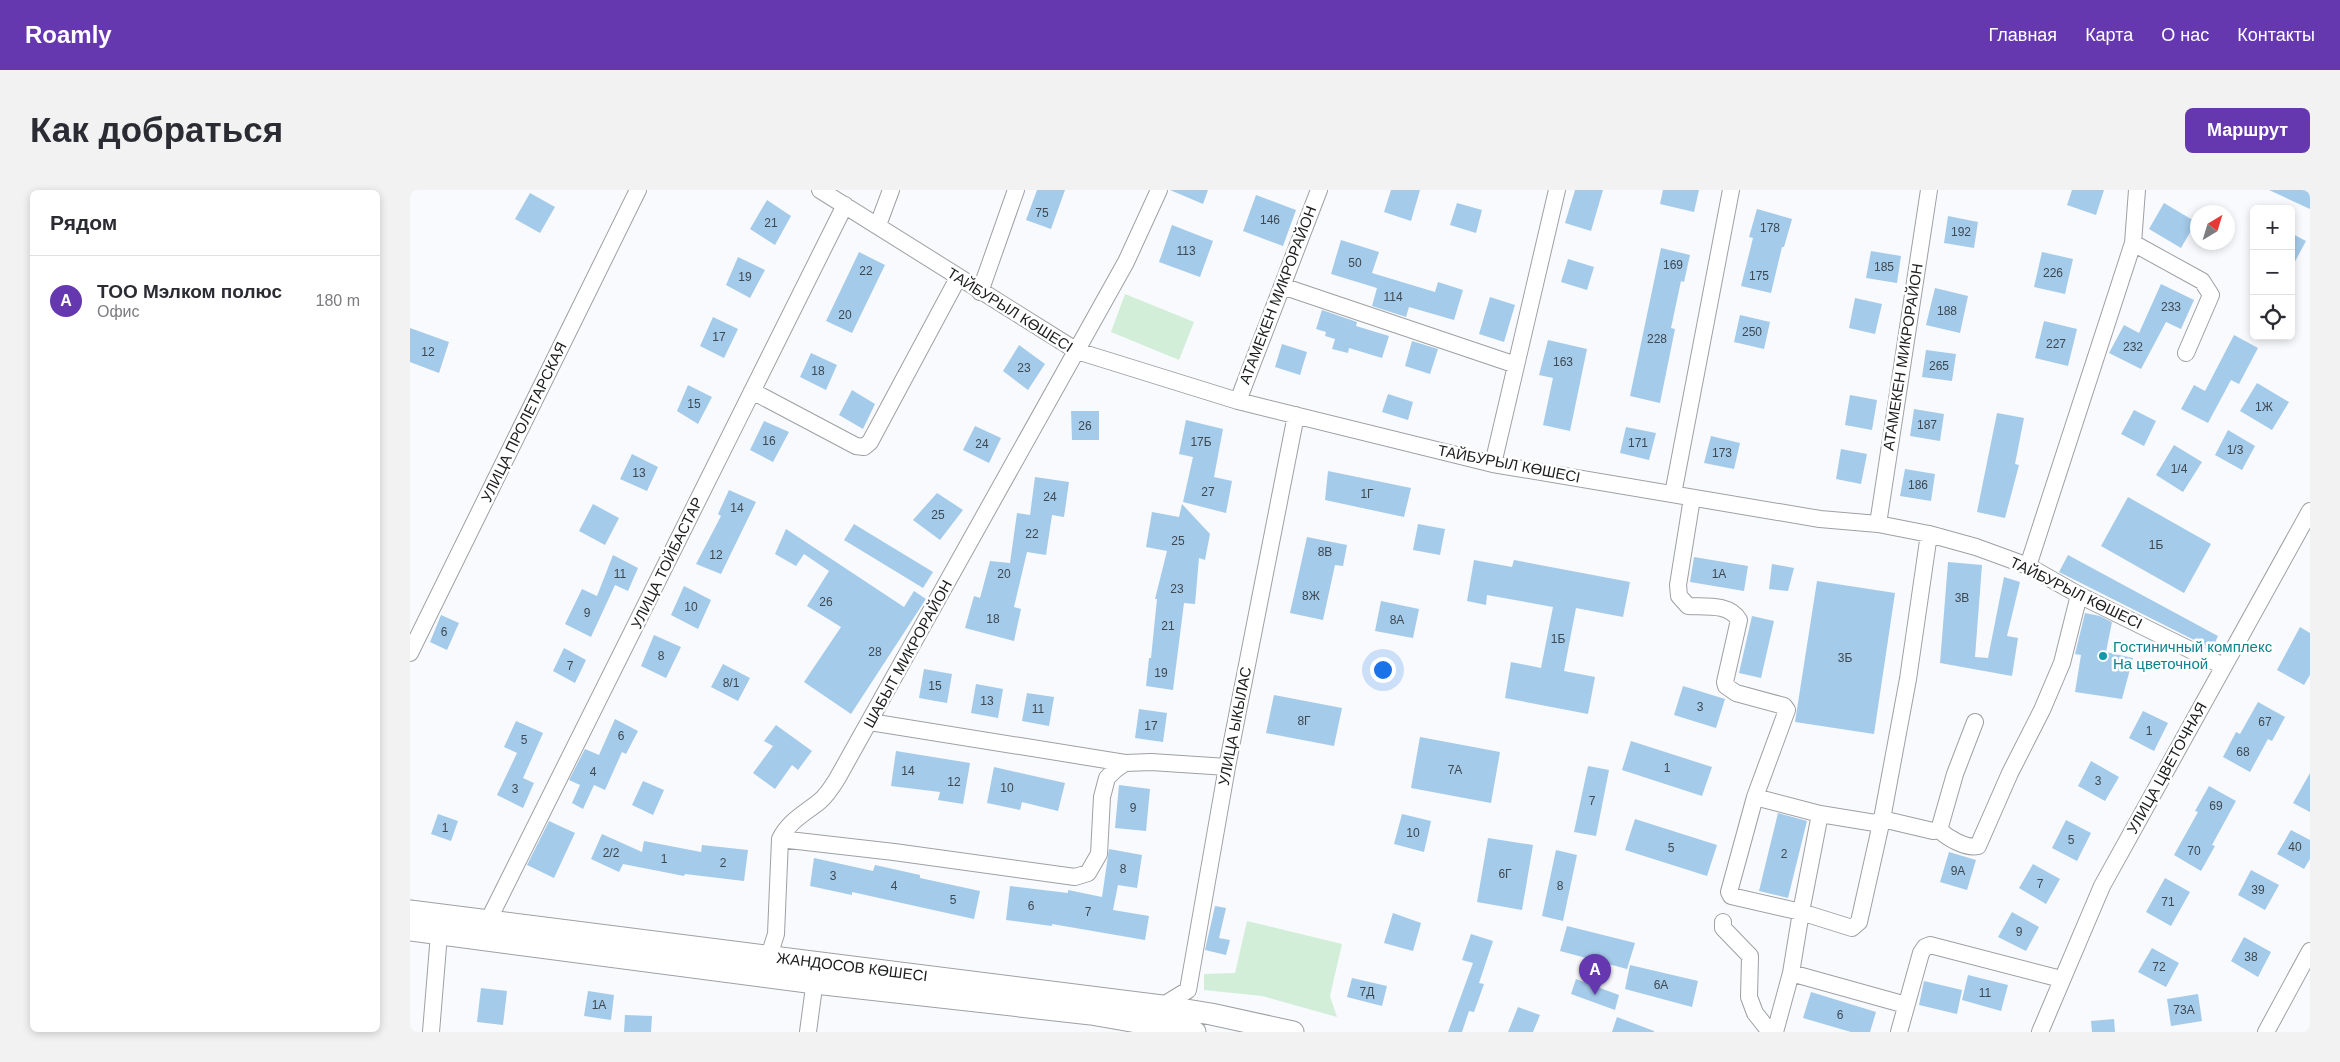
<!DOCTYPE html>
<html lang="ru">
<meta charset="utf-8">
<style>
:root{--surface:#fff;--page:#f2f2f3;--text:#2b2b33;--muted:#7c7c81;--line:#e1e1e2;--accent:#6538b0}
body{margin:0;font-family:Arial,sans-serif;background:var(--page);color:var(--text)}
.controls{position:absolute;right:15px;top:15px;display:grid;overflow:hidden;border-radius:8px;box-shadow:0 2px 8px #0003}
.controls button{width:45px;height:45px;display:grid;place-items:center;padding:0;border:0;border-bottom:1px solid var(--line);background:var(--surface);color:var(--text);font:25px sans-serif}
.compass{position:absolute;left:1780px;top:15px;width:45px;height:45px;border-radius:50%;background:var(--surface);box-shadow:0 2px 8px #0003;rotate:38deg}
.you{position:absolute;left:972px;top:479px;width:18px;height:18px;margin:-12px;border:4px solid #fff;border-radius:50%;background:#1a73e8;box-shadow:0 0 0 8px #1a73e833}
.badge{display:grid;place-items:center;width:32px;height:32px;border-radius:50%;background:var(--accent);color:#fff;font-size:16px;font-weight:700}
.pin{position:absolute;translate:-50% -41px;filter:drop-shadow(0 1px 2px #0008)}
.pin::after{content:'';position:absolute;top:26px;width:18px;height:15px;background:inherit;clip-path:polygon(0 0,100% 0,50% 100%)}
.list{margin:0;padding:0;list-style:none}
h2{display:flex;justify-content:space-between;align-items:center;height:65px;margin:0;padding:0 20px;font-size:21px}
h2 small{font-size:16px;font-weight:400;color:var(--muted)}
.list li{display:grid;grid-template-columns:32px 1fr auto;gap:15px;align-items:center;box-sizing:border-box;height:90px;padding:0 20px;border-top:1px solid var(--line)}
.list b{display:block;font-size:19px;white-space:nowrap}
.list p{margin:0;font-size:16px;white-space:nowrap;color:var(--muted)}
.list em{font-size:16px;font-style:normal;color:var(--muted)}
.icon{flex:none;width:28px;height:28px;fill:none;stroke:currentColor;stroke-width:2;stroke-linecap:round;stroke-linejoin:round}
.map{position:relative;flex:none;width:1900px;height:842px;overflow:hidden;border-radius:8px}
header{display:flex;align-items:center;gap:30px;box-sizing:border-box;height:70px;padding:0 25px;background:var(--accent);color:#fff}
header strong{font-size:24px}
nav{display:flex;gap:28px;margin-inline-start:auto;font-size:18px}
.intro{display:flex;align-items:center;justify-content:space-between;box-sizing:border-box;height:120px;padding:0 30px}
h1{margin:0;font-size:35px}
.button{padding:12px 22px;border-radius:8px;background:var(--accent);color:#fff;font-size:18px;font-weight:700}
main{display:flex;gap:30px;padding:0 30px}
aside{flex:1;background:var(--surface);border-radius:8px;box-shadow:0 2px 8px #0003}
.map>svg:first-child{display:block}
.green{fill:#d2eed9}
.building{fill:#a5cbea}
.lines{fill:none;stroke-linecap:round;stroke-linejoin:round}
.minor-casing{stroke:#9ea0a3;stroke-width:18}
.major-casing{stroke:#9ea0a3;stroke-width:23}
.minor{stroke:#fff;stroke-width:16}
.major{stroke:#fff;stroke-width:21}
.culture-dot{fill:#0f9aa8;stroke:#fff;stroke-width:2}
.labels{text-anchor:middle;stroke-width:5;stroke-linejoin:round;paint-order:stroke}
.number-label{font-size:12px;fill:#3e4850}
.street-label{font-size:15px;fill:#1c1d1d;stroke:#fff}
.culture-label{font-size:15px;fill:#0d838f;stroke:#fff;text-anchor:start}
</style>
<header>
<strong>Roamly</strong>
<nav><a>Главная</a><a>Карта</a><a>О нас</a><a>Контакты</a></nav>
</header>
<div class="intro"><h1>Как добраться</h1><a class="button">Маршрут</a></div>
<main>
<aside>
<h2>Рядом<small></small></h2>
<ul class="list">
<li><span class="badge">A</span><div><b>ТОО Мэлком полюс</b><p>Офис</p></div><em>180 m</em></li>
</ul>
</aside>
<div class="map">
<svg width="1900" height="842" viewBox="0 0 1900 842">
<rect width="100%" height="100%" fill="#f8fafd"/>
<path class="green" d="M715,104L784,132L769,170L701,142Z
M837,731L932,754L920,806L927,827L852,806L794,800V784L825,783Z"/>
<path class="building" d="M627,0H655L641,39L616,30Z
M760,0H798L793,14Z
M981,0H1010L1001,31L974,22Z
M1165,0H1193L1181,41L1155,33Z
M1253,0H1289L1284,22L1250,14Z
M1662,0H1694L1686,25L1657,15Z
M1859,0H1900V19Z
M120,3L145,17L130,43L105,29Z
M846,5L886,20L873,56L833,41Z
M357,10L381,26L365,55L340,39Z
M1047,13L1072,20L1066,43L1040,35Z
M1754,13L1786,32L1771,58L1739,39Z
M1347,19L1382,29L1374,57H1372L1361,103L1331,96L1343,48L1339,47Z
M1538,26L1568,32L1564,58L1534,53Z
M762,35L803,51L790,87L749,72Z
M1881,43L1896,51L1881,79Z
M931,50L969,62L962,83L1025,102L1028,92L1053,100L1044,130L999,117L996,127L962,116L967,98L921,84Z
M1251,58L1280,65L1274,92L1271,91L1261,138L1265,139L1250,213L1220,206Z
M1461,61L1491,66L1487,93L1456,88Z
M449,62L475,75L442,143L416,131Z
M1632,62L1663,69L1655,104L1624,97Z
M328,67L355,80L340,108L316,95Z
M1158,69L1184,77L1177,100L1151,92Z
M1751,94L1784,110L1771,139L1756,132L1731,179L1699,163L1714,135L1729,143Z
M1525,98L1558,106L1550,143L1516,135Z
M1080,107L1105,115L1094,152L1069,144Z
M1445,108L1472,114L1465,144L1439,138Z
M912,120L947,132L946,136L979,146L972,168L939,158L938,163L922,159L925,149L915,146L916,142L906,139Z
M1330,125L1360,132L1354,159L1324,152Z
M303,127L328,139L314,168L290,156Z
M1634,131L1667,139L1658,176L1625,168Z
M0,138L39,152L29,183L0,172Z
M1824,145L1848,158L1829,194L1821,190L1798,233L1771,219L1784,195L1795,201Z
M1138,150L1177,159L1160,241L1133,235L1143,188L1129,185Z
M1002,151L1028,159L1020,184L995,176Z
M872,154L897,162L890,185L865,177Z
M609,155L635,174L618,200L593,181Z
M1516,160L1546,164L1542,191L1512,187Z
M401,163L427,175L416,200L390,187Z
M1847,193L1879,212L1862,240L1830,221Z
M278,195L302,207L288,234L267,221Z
M442,200L465,214L453,239L429,225Z
M978,204L1003,212L998,230L972,222Z
M1440,205L1467,210L1462,240L1435,235Z
M1504,219L1534,224L1530,251L1500,246Z
M1724,220L1746,231L1734,256L1711,244Z
M661,221H689V250H662Z
M1587,223L1614,228L1605,274L1609,275L1595,328L1567,322Z
M776,230L813,239L804,287L822,291L816,323L773,312L783,267L769,264Z
M354,231L379,242L363,272L340,260Z
M565,236L591,248L579,273L553,260Z
M1216,237L1246,243L1239,270L1210,263Z
M1818,240L1845,256L1832,280L1805,265Z
M1301,246L1330,253L1324,279L1294,273Z
M1764,255L1792,272L1773,302L1746,285Z
M1431,259L1457,264L1451,294L1426,289Z
M222,264L248,277L237,301L210,289Z
M1495,279L1525,284L1521,311L1490,306Z
M918,281L1001,298L994,327L915,310Z
M625,287L659,292L654,327L642,325L636,365L617,362L604,417L611,419L604,451L555,438L564,406L570,408L580,371L600,373L607,323L620,325Z
M319,300L346,312L311,384L286,374L311,326L308,324Z
M527,303L553,320L530,350L503,330Z
M1718,307L1801,354L1774,403L1691,356Z
M183,314L209,328L195,355L169,341Z
M772,314L800,344L795,370L789,368L785,414L774,413L763,500L736,496L739,468H741L747,409H745L757,361L736,357L742,322L769,327Z
M444,334L523,382L513,398L434,350Z
M1008,334L1035,339L1030,365L1003,360Z
M376,339L494,417L504,401L516,409L441,524L394,492L431,437L397,416L419,381L394,364L386,376L365,364Z
M897,347L937,355L933,376L925,375L913,430L880,423Z
M203,365L228,378L218,401L205,395L181,447L155,434L172,399L187,406Z
M1658,365L1808,446L1802,459L1649,382Z
M1284,367L1338,376L1334,401L1280,392Z
M1064,370L1102,377L1104,370L1220,392L1213,427L1166,418L1154,481L1185,487L1178,524L1095,508L1101,472L1131,478L1143,417L1077,405L1076,415L1057,411Z
M1538,372L1572,375L1565,467L1578,468L1594,387L1610,392L1597,446L1608,448L1602,486L1530,473Z
M1362,374L1384,378L1378,401L1359,399Z
M1407,391L1485,403L1464,544L1385,532Z
M274,396L301,410L288,439L261,425Z
M971,411L1009,419L1003,448L965,441Z
M1675,423L1690,426L1702,432L1696,462L1723,468L1712,509L1665,502L1671,465L1665,464Z
M31,425L49,433L37,460L20,452Z
M1342,426L1364,431L1351,488L1329,483Z
M1890,437L1900,443V485L1894,495L1867,480Z
M244,445L271,457L256,488L231,476Z
M154,458L176,470L165,493L143,481Z
M313,474L340,488L328,511L301,497Z
M514,479L542,484L537,513L509,508Z
M566,494L593,499L588,528L561,523Z
M1273,496L1315,509L1306,538L1264,525Z
M617,503L644,507L639,536L612,531Z
M864,505L932,518L924,556L856,543Z
M1848,512L1875,527L1862,551L1858,549L1840,582L1813,567L1826,542L1830,544Z
M729,519L757,523L753,552L725,548Z
M1733,521L1758,533L1744,561L1719,548Z
M205,529L228,541L216,564L212,562L195,600L184,595L173,619L162,613L170,595L159,590L175,559L189,565Z
M106,531L133,543L113,588L124,593L113,618L87,605L107,563L94,557Z
M366,535L402,561L388,580L382,575L365,599L343,583L363,556L354,551Z
M1010,547L1090,562L1081,613L1001,598Z
M1221,551L1302,577L1292,606L1212,580Z
M486,561L560,573L553,614L528,610L530,602L481,596Z
M1681,571L1709,587L1695,611L1668,596Z
M1178,576L1199,580L1186,646L1164,642Z
M584,577L655,593L648,621L612,612L610,620L577,613Z
M1900,583V622L1883,613Z
M233,591L254,600L243,625L222,615Z
M709,595L740,599L736,641L705,638Z
M1799,596L1826,611L1802,655L1805,656L1791,681L1764,665L1788,622L1785,621Z
M1368,623L1397,631L1378,708L1349,701Z
M28,624L48,631L41,651L21,644Z
M992,624L1021,631L1014,662L984,654Z
M1225,629L1307,655L1297,686L1215,660Z
M1656,630L1681,643L1667,671L1642,658Z
M139,631L165,643L144,688L117,675Z
M1881,640L1900,650V669L1894,679L1867,664Z
M192,644L232,662L234,651L291,662L292,655L338,660L334,691L275,684L274,686L213,674L209,682L181,669Z
M1078,648L1123,655L1112,720L1067,712Z
M699,659L732,665L727,698L708,695L703,720L739,726L735,750L642,734V736L596,730L600,696L658,703V700L692,707Z
M1146,660L1167,665L1153,731L1132,726Z
M1539,662L1566,670L1557,700L1530,692Z
M404,668L463,681L465,675L510,685V688L570,701L564,729L442,702V705L400,696Z
M1623,674L1650,689L1636,714L1609,698Z
M1841,680L1869,695L1855,720L1828,705Z
M1755,688L1780,702L1761,736L1736,722Z
M805,716L816,718L809,748L820,750L816,765L795,760Z
M1602,722L1629,737L1616,761L1588,747Z
M983,723L1011,733L1003,761L974,753Z
M1157,736L1225,753L1217,779L1150,761Z
M1061,744L1083,751L1069,793L1074,794L1064,822L1059,821L1052,842H1038L1063,773L1052,770Z
M1834,747L1861,762L1848,787L1821,771Z
M1742,758L1769,773L1756,797L1728,782Z
M1220,775L1288,791L1282,817L1215,799Z
M1558,785L1598,795L1591,821L1552,810Z
M942,788L977,796L972,816L937,807Z
M1166,789L1209,805L1205,820L1161,804Z
M1514,791L1552,800L1547,824L1509,815Z
M71,798L97,801L93,835L67,832Z
M178,801L204,805L201,830L174,826Z
M1401,802L1466,822L1460,842H1441L1393,828Z
M1788,804L1792,831L1761,836L1757,809Z
M1108,817L1130,825L1123,842H1098Z
M215,825L242,826L241,842H214Z
M1207,827L1244,841V842H1202Z
M1704,829L1705,842H1682L1681,831Z"/>
<g class="lines">
<g class="minor-casing">
<path id="minor" d="M410,0L667,161L828,211L1083,274L1410,329L1468,334L1519,344L1566,357L1618,376L1669,405L1813,476
M468,35L481,0
M1723,53L1792,91L1801,105L1776,163
M872,96L1106,175
M570,102L606,0
M342,201L446,256L454,257L460,252L548,88
M828,211L909,0
M1083,274L1147,0
M1263,304L1321,0
M1282,308L1268,395L1269,406L1278,416C1295,417 1319,413 1329,430L1315,492L1316,496L1326,503L1374,516L1377,520L1345,607L1319,702L1321,706L1391,722L1381,783L1365,842
M1468,334L1519,0
M1618,376L1723,53L1727,0
M0,463L228,0
M460,532L715,573
M1345,607L1410,624L1465,633L1472,629L1498,489L1519,344
M1410,624L1391,722L1442,738L1449,732L1472,629L1523,641L1529,640L1545,584L1565,532
M1529,640C1538,648 1556,659 1568,656L1600,583L1632,520L1652,473L1669,405
M370,649L484,662L665,687L678,683L689,664L692,607L697,588L705,580L715,573L741,572L817,577
M78,731L435,15
M1313,732V738L1340,766L1339,807L1345,823L1360,842
M359,766L366,744L370,649C379,631 394,624 410,611C416,606 422,597 427,589L716,72L749,0
M1381,783L1496,815
M751,820L752,816L778,800L817,577L886,225
M21,842L30,732
M398,842L406,782
M1489,842L1511,763L1515,757L1520,755L1651,789
M1630,842L1692,696L1900,321
M1856,842L1900,761"/>
</g>
<g class="major-casing">
<path id="major" d="M0,721L752,816L801,824L883,842
M0,740L405,793L681,824L785,842"/>
</g>
<use href="#minor" class="minor"/>
<use href="#major" class="major"/>
</g>
<circle class="culture-dot" cx="1693" cy="466" r="5"/>
<g class="labels">
<g class="number-label">
<text x="632" y="27">75</text>
<text x="860" y="34">146</text>
<text x="361" y="37">21</text>
<text x="1360" y="42">178</text>
<text x="1551" y="46">192</text>
<text x="776" y="65">113</text>
<text x="945" y="77">50</text>
<text x="1263" y="79">169</text>
<text x="1474" y="81">185</text>
<text x="456" y="85">22</text>
<text x="1643" y="87">226</text>
<text x="1349" y="90">175</text>
<text x="335" y="91">19</text>
<text x="983" y="111">114</text>
<text x="1761" y="121">233</text>
<text x="1537" y="125">188</text>
<text x="435" y="129">20</text>
<text x="1342" y="146">250</text>
<text x="309" y="151">17</text>
<text x="1247" y="153">228</text>
<text x="1646" y="158">227</text>
<text x="1723" y="161">232</text>
<text x="18" y="166">12</text>
<text x="1153" y="176">163</text>
<text x="1529" y="180">265</text>
<text x="614" y="182">23</text>
<text x="408" y="185">18</text>
<text x="284" y="218">15</text>
<text x="1854" y="221">1Ж</text>
<text x="1517" y="239">187</text>
<text x="675" y="240">26</text>
<text x="359" y="255">16</text>
<text x="791" y="256">17Б</text>
<text x="1228" y="257">171</text>
<text x="572" y="258">24</text>
<text x="1825" y="264">1/3</text>
<text x="1312" y="267">173</text>
<text x="1769" y="283">1/4</text>
<text x="229" y="287">13</text>
<text x="1508" y="299">186</text>
<text x="798" y="306">27</text>
<text x="957" y="308">1Г</text>
<text x="640" y="311">24</text>
<text x="327" y="322">14</text>
<text x="528" y="329">25</text>
<text x="622" y="348">22</text>
<text x="768" y="355">25</text>
<text x="1746" y="359">1Б</text>
<text x="915" y="366">8В</text>
<text x="306" y="369">12</text>
<text x="210" y="388">11</text>
<text x="594" y="388">20</text>
<text x="1309" y="388">1А</text>
<text x="767" y="403">23</text>
<text x="901" y="410">8Ж</text>
<text x="1552" y="412">3В</text>
<text x="416" y="416">26</text>
<text x="281" y="421">10</text>
<text x="177" y="427">9</text>
<text x="583" y="433">18</text>
<text x="987" y="434">8А</text>
<text x="758" y="440">21</text>
<text x="34" y="446">6</text>
<text x="1148" y="453">1Б</text>
<text x="465" y="466">28</text>
<text x="251" y="470">8</text>
<text x="1435" y="472">3Б</text>
<text x="160" y="480">7</text>
<text x="751" y="487">19</text>
<text x="321" y="497">8/1</text>
<text x="525" y="500">15</text>
<text x="577" y="515">13</text>
<text x="1290" y="521">3</text>
<text x="628" y="523">11</text>
<text x="894" y="535">8Г</text>
<text x="1855" y="536">67</text>
<text x="741" y="540">17</text>
<text x="1739" y="545">1</text>
<text x="211" y="550">6</text>
<text x="114" y="554">5</text>
<text x="1833" y="566">68</text>
<text x="1257" y="582">1</text>
<text x="1045" y="584">7А</text>
<text x="498" y="585">14</text>
<text x="183" y="586">4</text>
<text x="1688" y="595">3</text>
<text x="544" y="596">12</text>
<text x="597" y="602">10</text>
<text x="105" y="603">3</text>
<text x="1182" y="615">7</text>
<text x="1806" y="620">69</text>
<text x="723" y="622">9</text>
<text x="35" y="642">1</text>
<text x="1003" y="647">10</text>
<text x="1661" y="654">5</text>
<text x="1885" y="661">40</text>
<text x="1261" y="662">5</text>
<text x="1784" y="665">70</text>
<text x="201" y="667">2/2</text>
<text x="1374" y="668">2</text>
<text x="254" y="673">1</text>
<text x="313" y="677">2</text>
<text x="713" y="683">8</text>
<text x="1548" y="685">9А</text>
<text x="1095" y="688">6Г</text>
<text x="423" y="690">3</text>
<text x="1630" y="698">7</text>
<text x="484" y="700">4</text>
<text x="1150" y="700">8</text>
<text x="1848" y="704">39</text>
<text x="543" y="714">5</text>
<text x="1758" y="716">71</text>
<text x="621" y="720">6</text>
<text x="678" y="726">7</text>
<text x="1609" y="746">9</text>
<text x="1841" y="771">38</text>
<text x="1749" y="781">72</text>
<text x="1251" y="799">6А</text>
<text x="957" y="806">7Д</text>
<text x="1575" y="807">11</text>
<text x="189" y="819">1А</text>
<text x="1774" y="824">73А</text>
<text x="1430" y="829">6</text>
</g>
<g class="street-label">
<text transform="translate(868 105) rotate(-69)" y="5">АТАМЕКЕН МИКРОРАЙОН</text>
<text transform="translate(600 120) rotate(32)" y="5">ТАЙБУРЫЛ КӨШЕСІ</text>
<text transform="translate(1493 167) rotate(-81)" y="5">АТАМЕКЕН МИКРОРАЙОН</text>
<text transform="translate(114 232) rotate(-64)" y="5">УЛИЦА ПРОЛЕТАРСКАЯ</text>
<text transform="translate(1099 274) rotate(11)" y="5">ТАЙБУРЫЛ КӨШЕСІ</text>
<text transform="translate(257 373) rotate(-64)" y="5">УЛИЦА ТОЙБАСТАР</text>
<text transform="translate(1666 403) rotate(26)" y="5">ТАЙБУРЫЛ КӨШЕСІ</text>
<text transform="translate(498 464) rotate(-61)" y="5">ШАБЫТ МИКРОРАЙОН</text>
<text transform="translate(825 536) rotate(-79)" y="5">УЛИЦА ЫКЫЛАС</text>
<text transform="translate(1757 578) rotate(-61)" y="5">УЛИЦА ЦВЕТОЧНАЯ</text>
<text transform="translate(442 777) rotate(7)" y="5">ЖАНДОСОВ КӨШЕСІ</text>
</g>
<g class="culture-label">
<text x="1703" y="462">Гостиничный комплекс<tspan x="1703" dy="17">На цветочной</tspan></text>
</g>
</g>
</svg>
<div class="controls">
<button>+</button>
<button>−</button>
<button><svg class="icon" aria-label="locate" viewBox="0 0 24 24"><circle cx="12" cy="12" r="6"/><path d="M12 2v4M12 18v4M2 12h4M18 12h4"/></svg></button>
</div>
<svg class="compass" viewBox="-18 -18 36 36"><path d="M0-13l5 13h-10z" fill="#e53935"/><path d="M0 13l5-13h-10z" fill="#7c7c81"/></svg>
<div class="you"></div>
<div class="pin badge" style="left:1185px;top:805px">A</div>
</div>
</main>
